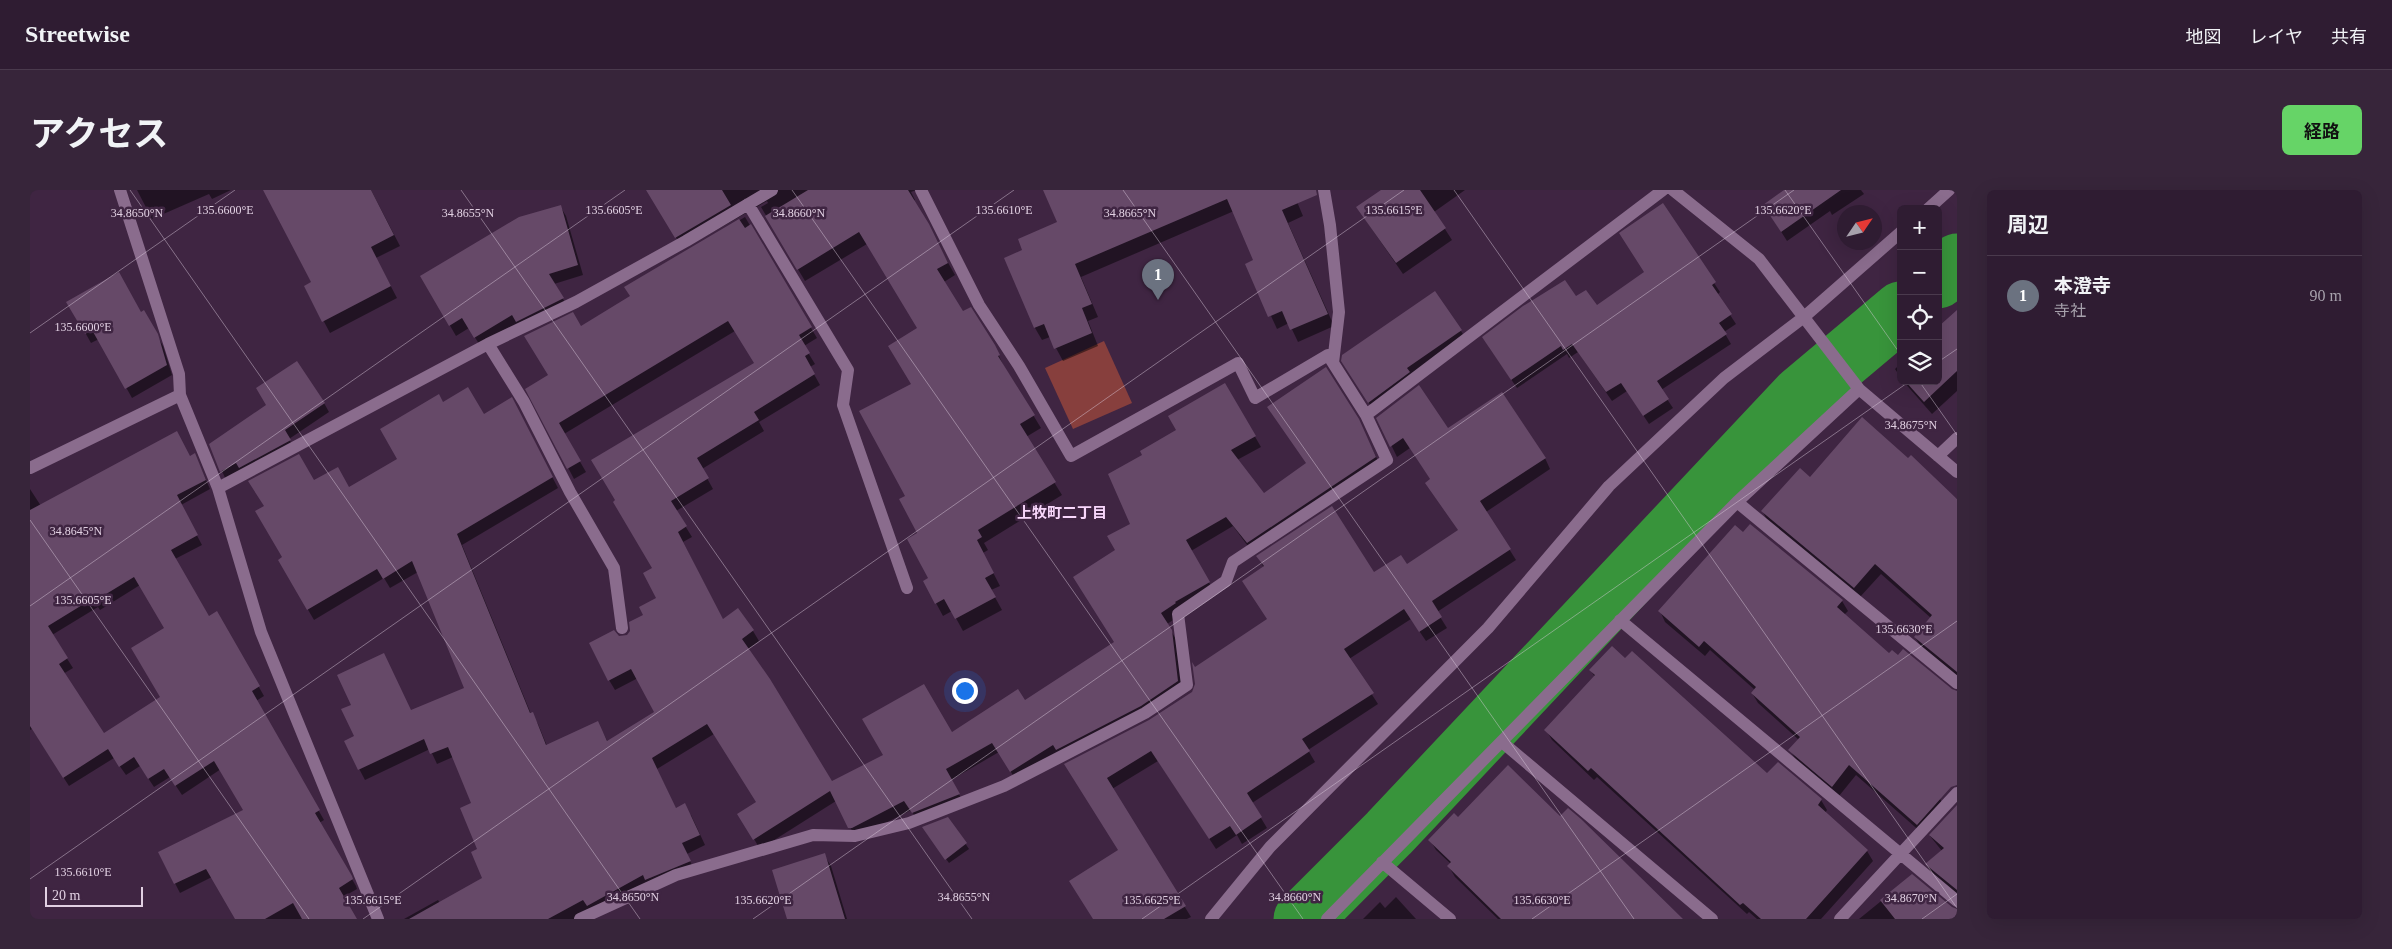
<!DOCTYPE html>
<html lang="ja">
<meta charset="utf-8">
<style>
:root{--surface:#2f1c32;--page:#37253a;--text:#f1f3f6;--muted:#a7a1ac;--line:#4a3a4d;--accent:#66d467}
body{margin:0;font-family:"Times New Roman","Noto Sans JP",serif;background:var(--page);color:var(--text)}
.controls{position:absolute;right:15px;top:15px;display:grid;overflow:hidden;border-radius:8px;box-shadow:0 5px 20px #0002}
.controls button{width:45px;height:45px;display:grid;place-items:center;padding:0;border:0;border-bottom:1px solid var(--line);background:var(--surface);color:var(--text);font:25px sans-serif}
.compass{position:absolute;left:1807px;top:15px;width:45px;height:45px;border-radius:50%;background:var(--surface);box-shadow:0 5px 20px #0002;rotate:55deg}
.scale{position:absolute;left:15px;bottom:12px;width:98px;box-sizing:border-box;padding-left:5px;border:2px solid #e1d0e2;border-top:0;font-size:14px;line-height:18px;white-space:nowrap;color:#e1d0e2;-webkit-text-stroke:4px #3f2542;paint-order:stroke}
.you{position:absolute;left:934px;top:500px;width:18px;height:18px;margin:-12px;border:4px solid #fff;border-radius:50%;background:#1a73e8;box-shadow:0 0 0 8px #1a73e833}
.badge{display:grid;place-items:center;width:32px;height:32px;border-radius:50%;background:var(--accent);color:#fff;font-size:16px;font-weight:700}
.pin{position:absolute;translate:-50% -41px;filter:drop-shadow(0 1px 2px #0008)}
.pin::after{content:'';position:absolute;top:26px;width:18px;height:15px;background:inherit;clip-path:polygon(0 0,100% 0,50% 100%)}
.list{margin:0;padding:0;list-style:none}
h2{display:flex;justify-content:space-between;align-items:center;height:65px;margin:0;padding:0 20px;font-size:21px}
h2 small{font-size:16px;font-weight:400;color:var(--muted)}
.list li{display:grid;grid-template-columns:32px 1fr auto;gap:15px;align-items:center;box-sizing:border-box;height:80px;padding:0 20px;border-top:1px solid var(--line)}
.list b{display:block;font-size:19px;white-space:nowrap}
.list p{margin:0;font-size:16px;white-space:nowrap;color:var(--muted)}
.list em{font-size:16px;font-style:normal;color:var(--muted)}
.icon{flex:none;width:28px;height:28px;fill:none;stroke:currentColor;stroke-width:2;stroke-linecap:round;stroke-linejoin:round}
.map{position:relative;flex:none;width:1927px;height:729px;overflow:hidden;border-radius:8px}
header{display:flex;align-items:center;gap:30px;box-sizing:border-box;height:70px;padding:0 25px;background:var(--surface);border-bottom:1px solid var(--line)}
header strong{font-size:24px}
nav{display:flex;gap:28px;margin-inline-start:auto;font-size:18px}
.intro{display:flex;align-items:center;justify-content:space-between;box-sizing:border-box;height:120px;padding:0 30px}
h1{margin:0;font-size:35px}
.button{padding:12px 22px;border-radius:8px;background:var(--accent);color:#111;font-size:18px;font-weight:700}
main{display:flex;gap:30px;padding:0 30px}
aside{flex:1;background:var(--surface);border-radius:8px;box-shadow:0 5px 20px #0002}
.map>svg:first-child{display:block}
.green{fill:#873f3d}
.shadow{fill:#0007;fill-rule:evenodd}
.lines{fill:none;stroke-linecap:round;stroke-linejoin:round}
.river{stroke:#38943b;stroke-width:59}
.building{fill:#664968;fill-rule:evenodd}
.minor{stroke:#8a6c8d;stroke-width:12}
.ticks{fill:none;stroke:#e1d0e2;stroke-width:1;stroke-opacity:0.45}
.labels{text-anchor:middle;stroke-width:5;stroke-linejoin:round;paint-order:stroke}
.neighbourhood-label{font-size:15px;font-weight:bold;fill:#f8d7fb;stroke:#3f2542}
.ticks-label{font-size:12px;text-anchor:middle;fill:#e1d0e2;stroke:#3f2542;stroke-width:5;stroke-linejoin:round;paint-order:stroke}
</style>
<header>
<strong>Streetwise</strong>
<nav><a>地図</a><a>レイヤ</a><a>共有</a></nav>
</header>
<div class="intro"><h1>アクセス</h1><a class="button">経路</a></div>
<main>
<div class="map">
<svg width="1927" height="729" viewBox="0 0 1927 729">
<rect width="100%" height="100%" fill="#3f2542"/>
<path class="green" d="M1074,151L1102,213L1043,239L1015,178Z"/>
<path class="shadow" d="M107,0H201L182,9L179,4L122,29Z
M234,0H341L370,56L346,68L367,108L300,143L275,96L282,93Z
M617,0H886L881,2L885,10L883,11L925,85L914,92L933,123L964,155L975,179L1011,238L996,247L1032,305L954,353L958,360L953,363L970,396L961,400L972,420L933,441L922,421L913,426L894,391L899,388L877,306L882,194L889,138L837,54L775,91L731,17L738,13L737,11L653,59Z
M1022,0H1262L1273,26L1258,33L1304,136L1268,152L1259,133L1247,139L1217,74L1225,71L1204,21L1051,87L1068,127L1058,131L1068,156L1033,171L1020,147L1012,150L1005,138L976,69L994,61L1028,33Z
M1353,0H1435L1404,22L1422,50L1373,84L1335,29Z
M1756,0H1831L1834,4L1802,25L1800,21L1757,51L1740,24Z
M1632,15L1690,102L1687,105L1706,134L1694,142L1701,154L1631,200L1643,218L1619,234L1597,201L1582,211L1548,162L1539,168L1537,164L1487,198L1459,157L1546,108L1567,117L1616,82Z
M530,16L536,26L553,85L524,94L539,119L451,157L439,138L426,146L392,87Z
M715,27L787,148L774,156L785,174L780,177L790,195L729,232L734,241L672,279L683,299L646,321L662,347L653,352L693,430L708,420L723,441L729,451L718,459L802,592L995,512L1085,453L1086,360L1102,334L1114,265L1148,241L1195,195L1231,257L1207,270L1233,305L1277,274L1328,230L1351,277L1223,363L1203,336L1161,361L1185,403L1137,434L1147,451L1154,502L987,592L969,562L921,590L935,615L889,633L881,620L826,648L806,611L730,659L715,634L727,612L684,544L627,579L646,619L661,625L675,655L657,664L665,682L559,729H374L408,710L410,713L453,688L442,614L423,567L407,574L400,559L335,590L315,552L436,499L388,382L360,398L354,388L284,430L249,370L253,368L284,292L319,299L369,270L413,213L454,226L487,219L528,298L432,355L501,524L508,534L517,556L573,543L578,552L625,523L608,488L585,500L579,490L589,447L597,446L628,409L624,379L584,312L725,173L705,141L534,244L556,282L544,289L497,199L520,186L551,138L602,107L596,98Z
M38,112L110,123L113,122L133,156L142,185L102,208L69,149L61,153Z
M1927,122V201L1902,224L1873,191H1908Z
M1431,141L1436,149L1344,221L1318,180Z
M1871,173V188L1865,179Z
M294,213L299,222L259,249L265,259L196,290L180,254Z
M1348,228L1418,240L1515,268L1520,279L1456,322L1486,370L1407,422L1417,438L1396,451L1381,429L1319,469L1348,514L1278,560L1285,572L1222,613L1237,638L1212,654L1207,645L1186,659L1128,571L1082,599L1161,727L1157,729H1064L1090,661L1042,585L1162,503L1166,494L1165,478L1238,430L1234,378L1228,367L1344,384L1377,375L1429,341L1401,290L1380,258L1367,267Z
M165,265L180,299L151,315L172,355L145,369L179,427L187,423L234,506L226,511L294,630L289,633L326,696L327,699L313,707L325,729H207L182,687L150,703L129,662L215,620L191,579L152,605L140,587L124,597L110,576L96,585L84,568L39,596L2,539L0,540V299L11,316ZM110,395L136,439L131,508L74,545L33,484L43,478L22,445L68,417L70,420Z
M1879,270L1927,309V487L1891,457L1885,447L1901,428L1851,384L1830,407L1738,332L1733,322L1780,289Z
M1812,411L1818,421L1814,425L1859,464L1927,502V581L1910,609L1916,619L1893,644L1826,585L1809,606L1766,570L1760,560L1769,550L1728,513L1722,503L1725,500L1680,460L1675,466L1635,432L1630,421Z
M1561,481L1738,585L1748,574L1791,610L1797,620L1795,623L1837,661L1843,671L1791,729H1727L1719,722L1717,724L1567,587L1564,590L1522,550L1516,540L1565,487Z
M1927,625V705L1902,684L1896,674L1912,661L1900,646Z
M918,628L939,659L919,673L896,642Z
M1530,628L1651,729H1468L1425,687L1419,677L1421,674L1406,660L1400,650L1429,629Z
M794,665L801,676L817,729H758Z
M1882,686L1921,718L1927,720V729H1829Z
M1366,707L1386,729H1333L1350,712L1355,718Z"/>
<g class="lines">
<path class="river" d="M1908,89L1927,73
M1273,729L1359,643L1771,205L1871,121"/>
</g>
<path class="building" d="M233,0H341L364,45L341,57L361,96L292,132L274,96L281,92Z
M616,0H692L701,15L645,48Z
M778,0H878L899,34L918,73L907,79L933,121L941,117L965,155L970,165L968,166L1005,225L990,234L1026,292L948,340L952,347L947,350L964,383L955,388L966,407L925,429L914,409L905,414L893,391L898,388L877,349L887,343L869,309L875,306L829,221L881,194L858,156L887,138L829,42L767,80L735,26Z
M1013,0H1286L1287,5L1252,20L1298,124L1260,140L1252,121L1238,127L1215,74L1223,70L1197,9L1045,74L1062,114L1052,118L1062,143L1024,159L1014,134L1004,138L974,68L992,60L988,49L1027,32Z
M1351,0H1390L1416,38L1366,73L1326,17Z
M1754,0H1811L1751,42L1733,15Z
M1633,13L1686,92L1682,95L1702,124L1689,133L1697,144L1627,191L1639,209L1613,226L1591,193L1576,202L1542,154L1533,160L1531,156L1481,190L1452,147L1493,116L1535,90L1546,106L1556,100L1567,115L1614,82L1589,43Z
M531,15L548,75L519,84L534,108L486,132L482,125L444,148L432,128L419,136L390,86L489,27Z
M709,29L715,38L721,34L782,137L769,145L780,163L775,166L785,184L724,222L729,230L667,268L679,288L641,311L657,336L648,342L693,429L708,418L724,440L712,449L740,489L802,591L853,565L832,529L894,494L922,542L988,499L995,510L1084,452L1043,387L1085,360L1077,346L1100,334L1078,284L1112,265L1110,261L1146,240L1138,226L1195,193L1226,246L1201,260L1234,303L1276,273L1237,217L1296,177L1329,229L1346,267L1217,353L1196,327L1156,350L1180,392L1145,412L1146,413L1131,423L1142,440L1148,491L1111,516L1026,560L1023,555L980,582L962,553L916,579L930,604L882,623L874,611L822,638H818L800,601L723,650L707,624L726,612L677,534L622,568L646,618L655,613L670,645L652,653L661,671L615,690L613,685L557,716L553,710L518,729H379L452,688L441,662L447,659L430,618L441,613L418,557L400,564L394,549L328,580L314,551L324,546L311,519L321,515L307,485L354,463L381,520L434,498L382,371L353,389L347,379L277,420L248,370L252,367L225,321L234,316L218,291L269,264L284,290L308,277L319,297L367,269L350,239L409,204L413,212L438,197L454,224L482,207L523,287L427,344L500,523L503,522L516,555L568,531L577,551L624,522L601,479L578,491L559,453L584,440L589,446L597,445L600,441L599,432L613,425L609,417L626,408L613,383L622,378L583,312L585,310L561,270L724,173L698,131L529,233L551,271L537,279L495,199L518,185L494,146L543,122L551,136L600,106L594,97Z
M89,82L111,122L114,120L128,144L137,175L95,199L62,140L55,144L36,112Z
M1405,101L1432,140L1377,178L1380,182L1338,213L1311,171L1312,165Z
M1927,120V181L1894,212L1875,191H1908V137Z
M267,171L295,213L255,240L261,250L209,278L206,273L190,282L179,254L236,215L226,198Z
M1389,195L1418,238L1472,202L1516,268L1450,311L1481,359L1402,411L1412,427L1389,442L1374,419L1314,459L1344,503L1272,549L1280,561L1217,603L1232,627L1206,645L1200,636L1179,649L1121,561L1077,588L1156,716L1134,729H1063L1039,691L1088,660L1034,574L1119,530L1162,502L1165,494L1162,472L1165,477L1237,429L1212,391L1234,376L1226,366L1302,316L1344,382L1371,365L1377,374L1428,340L1395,293L1400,289L1373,248L1360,257L1346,228Z
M1832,227L1878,268L1881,265L1927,309V482L1884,447L1902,425L1845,374L1824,398L1731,321L1770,278L1780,287Z
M147,241L160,266L165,263L176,290L147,305L168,345L141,360L179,426L187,421L230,496L222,501L290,620L285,623L322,686L323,689L309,698L327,729H272L263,713L235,729H205L176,679L144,694L128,662L213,620L184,571L145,596L134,579L118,589L104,567L89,577L78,559L33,588L0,536V320ZM104,387L134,438L101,458L130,507L74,543L29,474L38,468L18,436L62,409L63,412Z
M1720,334L1813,410L1807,417L1859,463L1862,460L1868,465L1873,459L1922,499L1927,501V595L1921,597L1887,635L1819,575L1802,597L1758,560L1770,547L1721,503L1726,497L1674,451L1669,457L1628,421L1705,335L1713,342Z
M1582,456L1595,468L1602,461L1737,583L1748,572L1792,609L1788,615L1838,660L1776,729H1731L1713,713L1710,715L1561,578L1558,581L1514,540L1565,485L1559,480Z
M1478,575L1530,626L1538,618L1551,629L1653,729H1471L1417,676L1421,672L1398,650L1424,623L1428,627Z
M1927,615V700L1895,674L1914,658L1899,645Z
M918,627L937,653L915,670L892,637Z
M795,663L815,729H757L742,680Z
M1882,684L1922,717L1927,719V729H1865L1850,710Z"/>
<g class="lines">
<path class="minor" d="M90,0L149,184L150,205L188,298L231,442L348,729
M1294,0L1300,35L1309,122L1303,173
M1643,0L1729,69L1829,199L1927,282
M718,14L818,180L813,215L877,398
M1898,19L1919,0
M458,154L494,212L540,302L584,378L592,438
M1336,225L1633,0
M1908,266L1927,248
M0,278L150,205
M188,298L458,154L546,112L656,51L742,0
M1707,312L1927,493
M1590,430L1927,711
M1472,552L1682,729
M1352,672L1420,729
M550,729L646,685L783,645L825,646L879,633L974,596L1115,523L1157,495L1148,424L1196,391L1203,372L1357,270L1336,225L1298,165L1225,208L1208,173L1041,266L989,176L949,115L891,0
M1181,729L1240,657L1458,438L1579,296L1694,188L1774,127L1871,42
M1297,729L1707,312L1829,199
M1810,729L1927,603"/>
</g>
<path class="ticks" d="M100,0L610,729M431,0L942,729M762,0L1273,729M1093,0L1604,729M1424,0L1927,718M1755,0L1871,165M0,143L205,0M1908,172L1927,159M1889,191L1927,245M0,330L279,729M0,416L595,0M0,689L984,0M333,729L1374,0M723,729L1764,0M1112,729L1880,191M1502,729L1927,431M1892,729L1927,704"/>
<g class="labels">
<g class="neighbourhood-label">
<text x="1032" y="328">上牧町二丁目</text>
</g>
</g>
<g class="ticks-label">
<text x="195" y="24">135.6600°E</text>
<text x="584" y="24">135.6605°E</text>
<text x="974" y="24">135.6610°E</text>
<text x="1364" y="24">135.6615°E</text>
<text x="1753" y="24">135.6620°E</text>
<text x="107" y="27">34.8650°N</text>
<text x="438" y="27">34.8655°N</text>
<text x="769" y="27">34.8660°N</text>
<text x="1100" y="27">34.8665°N</text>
<text x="53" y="141">135.6600°E</text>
<text x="1881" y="239">34.8675°N</text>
<text x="46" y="345">34.8645°N</text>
<text x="53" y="414">135.6605°E</text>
<text x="1874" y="443">135.6630°E</text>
<text x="53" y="686">135.6610°E</text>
<text x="603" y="711">34.8650°N</text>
<text x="934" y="711">34.8655°N</text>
<text x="1265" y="711">34.8660°N</text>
<text x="1881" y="712">34.8670°N</text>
<text x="343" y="714">135.6615°E</text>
<text x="733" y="714">135.6620°E</text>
<text x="1122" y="714">135.6625°E</text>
<text x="1512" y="714">135.6630°E</text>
</g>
</svg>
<div class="controls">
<button>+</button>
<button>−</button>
<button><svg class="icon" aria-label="locate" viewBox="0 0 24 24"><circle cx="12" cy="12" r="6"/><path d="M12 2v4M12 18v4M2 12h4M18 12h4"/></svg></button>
<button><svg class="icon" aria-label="layers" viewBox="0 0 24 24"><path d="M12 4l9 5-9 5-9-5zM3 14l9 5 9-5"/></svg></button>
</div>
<svg class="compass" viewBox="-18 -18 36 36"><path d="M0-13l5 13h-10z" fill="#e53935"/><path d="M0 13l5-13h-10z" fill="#a7a1ac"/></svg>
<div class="scale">20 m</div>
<div class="you"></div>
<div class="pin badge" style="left:1128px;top:110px;background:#6b7280">1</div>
</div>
<aside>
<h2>周辺<small></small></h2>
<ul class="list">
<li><span class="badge" style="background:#6b7280">1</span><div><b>本澄寺</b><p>寺社</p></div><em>90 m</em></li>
</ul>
</aside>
</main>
